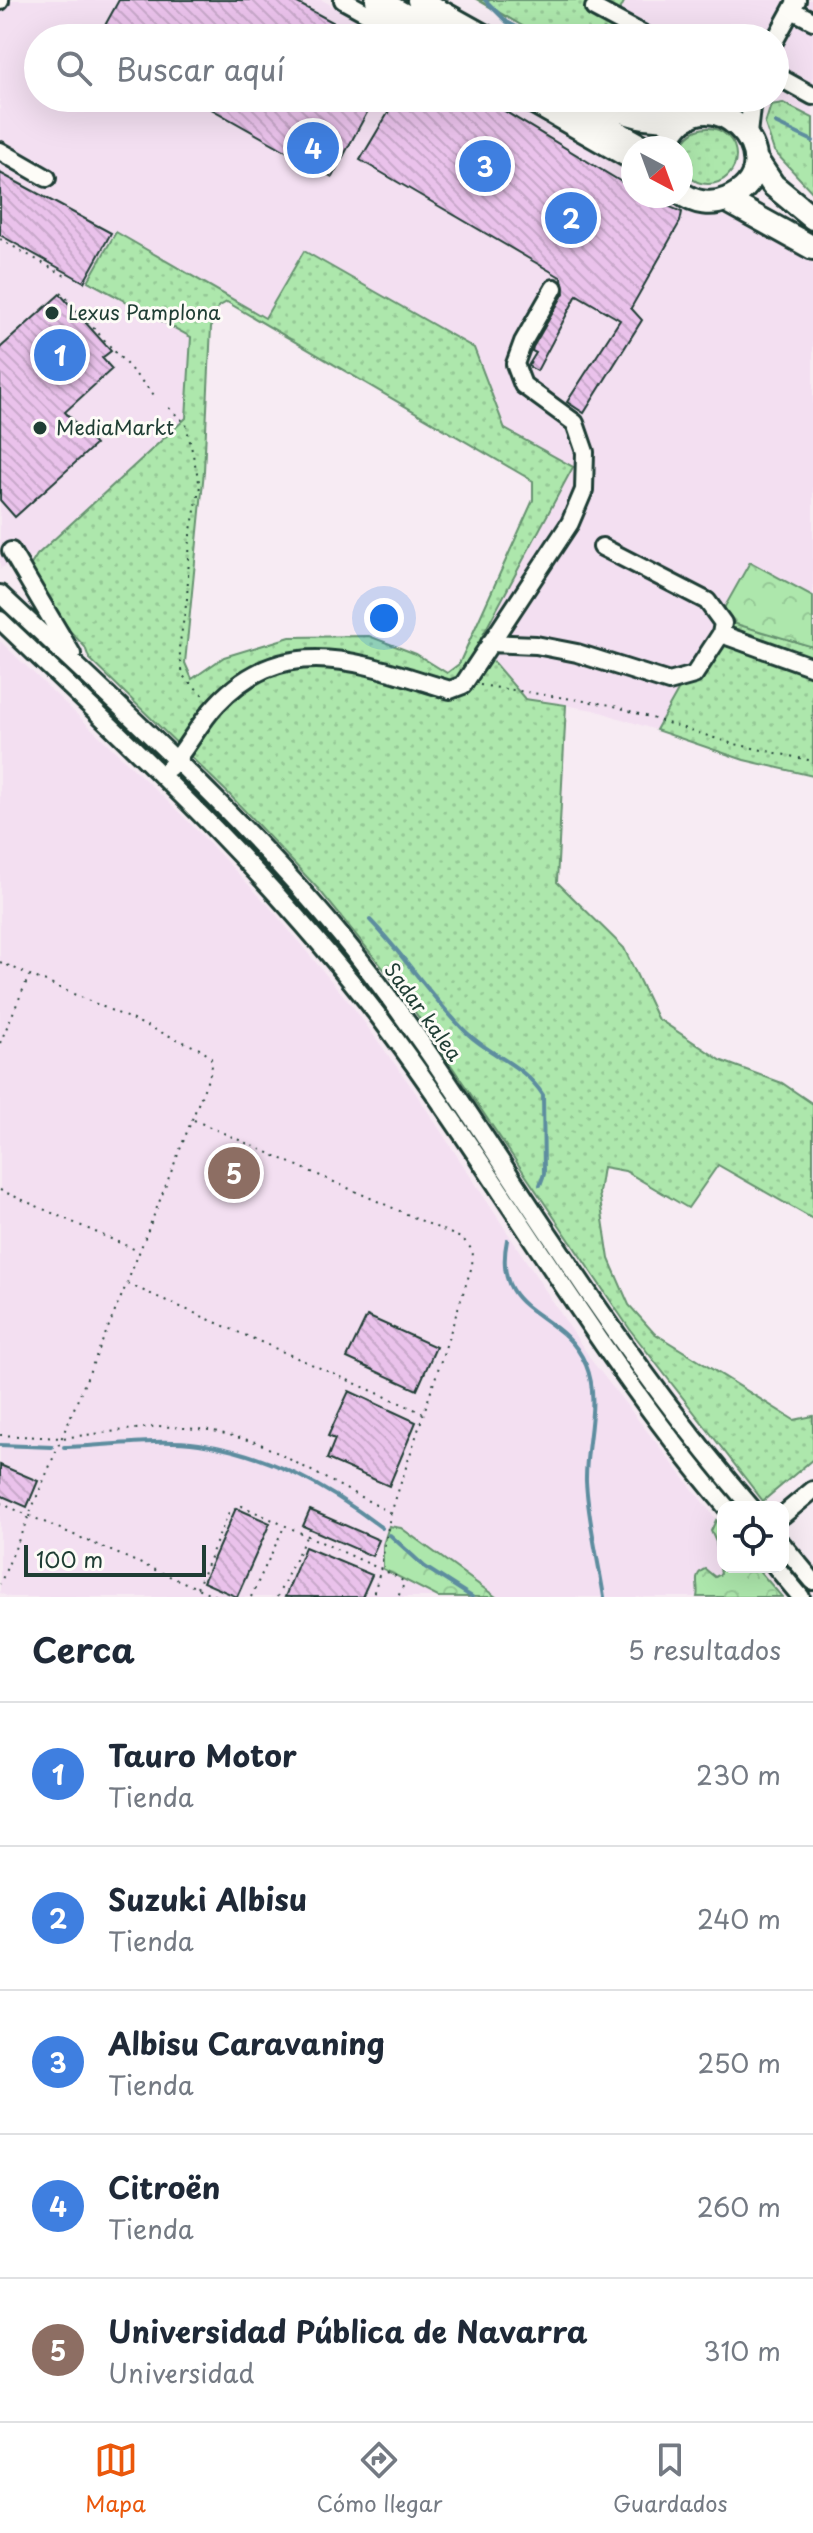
<!DOCTYPE html>
<html lang="es">
<meta charset="utf-8">
<style>
:root{--surface:#fff;--page:#f6f6f7;--text:#1f2937;--muted:#747a83;--line:#e0e1e3;--accent:#ea580c}
body{margin:0;font-family:"Playpen Sans",sans-serif;background:var(--page);color:var(--text)}
.controls{position:absolute;right:24px;bottom:24px;display:grid;overflow:hidden;border-radius:16px;box-shadow:0 8px 32px #0002}
.controls button{width:72px;height:72px;display:grid;place-items:center;padding:0;border:0;border-bottom:2px solid var(--line);background:var(--surface);color:var(--text);font:40px sans-serif}
.compass{position:absolute;left:621px;top:136px;width:72px;height:72px;border-radius:50%;background:var(--surface);box-shadow:0 8px 32px #0002;rotate:139deg}
.scale{position:absolute;left:24px;bottom:20px;width:182px;box-sizing:border-box;padding-left:8px;border:4px solid #1f3d34;border-top:0;font-size:22px;line-height:28px;white-space:nowrap;color:#1f3d34;-webkit-text-stroke:6px #fdfcf7;paint-order:stroke}
.you{position:absolute;left:384px;top:618px;width:28px;height:28px;margin:-20px;border:6px solid #fff;border-radius:50%;background:#1a73e8;box-shadow:0 0 0 12px #1a73e833}
.badge{display:grid;place-items:center;width:52px;height:52px;border-radius:50%;background:var(--accent);color:#fff;font-size:26px;font-weight:700}
.pin{position:absolute;translate:-50% -50%;border:4px solid #fff;box-shadow:0 2px 8px #0006}
.list{margin:0;padding:0;list-style:none}
h2{display:flex;justify-content:space-between;align-items:center;height:104px;margin:0;padding:0 32px;font-size:34px}
h2 small{font-size:26px;font-weight:400;color:var(--muted)}
.list li{display:grid;grid-template-columns:52px 1fr auto;gap:24px;align-items:center;box-sizing:border-box;height:144px;padding:0 32px;border-top:2px solid var(--line)}
.list b{display:block;font-size:30px;white-space:nowrap}
.list p{margin:0;font-size:26px;white-space:nowrap;color:var(--muted)}
.list em{font-size:26px;font-style:normal;color:var(--muted)}
.icon{flex:none;width:44px;height:44px;fill:none;stroke:currentColor;stroke-width:2;stroke-linecap:round;stroke-linejoin:round}
.map{position:relative;flex:none;width:813px;height:1597px;overflow:hidden}
.search{position:absolute;background:var(--surface);box-shadow:0 8px 32px #0002;left:24px;right:24px;top:24px;height:88px;display:flex;align-items:center;gap:20px;box-sizing:border-box;padding:0 28px;border-radius:44px;color:var(--muted);font-size:30px}
.sheet{height:824px;background:var(--surface)}
nav{display:flex;justify-content:space-around;align-items:center;box-sizing:border-box;height:112px;border-top:2px solid var(--line);background:var(--surface);font-size:22px;color:var(--muted)}
nav a{display:grid;justify-items:center;gap:4px}
nav .on{color:var(--accent)}
.map>svg:first-child{display:block}
.built{fill:#f3dff1}
.grass{fill:url(#grass-dots);stroke:#669270;stroke-width:2;fill-rule:evenodd}
.forest{fill:url(#forest-crowns);stroke:#669270;stroke-width:2}
.lines{fill:none;stroke-linecap:round;stroke-linejoin:round}
.stream{stroke:#5d8d9f;stroke-width:4}
.building{fill:url(#building-back-hatch);stroke:#1f3d34;stroke-width:2}
.minor-casing{stroke:#1f3d34;stroke-width:22}
.highway-casing{stroke:#1f3d34;stroke-width:28}
.path{stroke:#1f3d34;stroke-width:2;stroke-dasharray:2 6;stroke-linecap:butt}
.minor{stroke:#fdfcf7;stroke-width:16}
.highway{stroke:#fdfcf7;stroke-width:22}
.poi-dot{fill:#1f3d34;stroke:#fdfcf7;stroke-width:3}
.labels{text-anchor:middle;stroke-width:6;stroke-linejoin:round;paint-order:stroke}
.poi-label{font-size:20px;fill:#1f3d34;stroke:#fdfcf7;text-anchor:start}
.street-label{font-size:20px;fill:#1f3d34;stroke:#fdfcf7}
</style>
<div class="map">
<svg width="813" height="1597" viewBox="0 0 813 1597">
<defs>
<pattern id="grass-dots" width="8" height="8" patternUnits="userSpaceOnUse" patternTransform="scale(2)"><rect width="8" height="8" fill="#ade7ac"/><path d="M2 2h.1M6 6h.1" fill="none" stroke="#94c795" stroke-width="1.8" stroke-linecap="round"/></pattern>
<pattern id="forest-crowns" width="20" height="18" patternUnits="userSpaceOnUse" patternTransform="scale(2)"><rect width="20" height="18" fill="#ade7ac"/><path d="M2 6a3 3 0 1 1 6 0M12 15a3 3 0 1 1 6 0" fill="none" stroke="#94c795"/></pattern>
<pattern id="building-back-hatch" width="6" height="6" patternUnits="userSpaceOnUse" patternTransform="scale(2)"><rect width="6" height="6" fill="#eac2eb"/><path d="M-1 5l2 2M0 0l6 6M5-1l2 2" fill="none" stroke="#c8a8ca"/></pattern>
</defs>
<rect width="100%" height="100%" fill="#f7ebf3"/>
<filter id="ink" filterUnits="userSpaceOnUse"><feTurbulence type="fractalNoise" baseFrequency=".0125" numOctaves="2"/><feDisplacementMap in="SourceGraphic" scale="16" xChannelSelector="R" yChannelSelector="G"/><feConvolveMatrix kernelMatrix="1 2 1 2 8 2 1 2 1" color-interpolation-filters="sRGB"/></filter>
<g filter="url(#ink)">
<path class="built" d="M8,0H322L391,38H38V98H501L633,172V196H662L690,211L729,217L813,263V596L750,562L656,730L594,710L525,699L478,644L573,467L505,429L474,348L305,251L265,318L116,232L88,281L191,337L186,418L37,555L0,568V12Z
M625,0H813V182L769,121L767,106L754,98H775V38H643L613,22Z
M0,641L185,818L267,904L353,1007L413,1089L592,1361L723,1528V1567H756L782,1597H9L0,1593Z"/>
<path class="grass" d="M478,0H625L614,22L645,38H543Z
M783,103L813,118V193L774,151L765,124L771,105Z
M680 156a28 28 0 1 1 56 0a28 28 0 1 1-56 0Z
M116,232L265,318L304,251L474,348L505,429L573,467L478,644L525,699L566,705L557,882L624,948L657,1018L722,1061L782,1083L813,1104V1219L718,1165L688,1208L625,1171L603,1167L599,1193L609,1259L629,1305L654,1333L794,1420L813,1416V1459L763,1501L631,1331L396,984L321,892L228,793L89,658L85,647L70,631L29,568L37,555L186,418L191,337L88,281ZM227,302L533,481V500L459,664L447,673L416,654L369,636L290,637L224,657L192,679L185,663L204,471L211,327L218,307Z
M0,603L167,762L163,767L0,611Z
M723,610L762,631L813,647V776L744,760L656,730Z"/>
<path class="forest" d="M750,562L813,596V647L736,624L723,610Z
M716,1520L723,1528V1567H756L782,1597H697C700,1586 691,1575 705,1569L715,1577L721,1574L716,1542L711,1531Z
M389,1526L401,1528L496,1597H438L383,1569V1545Z"/>
<g class="lines">
<path class="stream" d="M485,0L507,22L537,38
M775,123L813,141
M370,920C405,956 431,998 467,1033C492,1057 522,1063 543,1095L544,1174L540,1185
M507,1240C491,1318 562,1307 586,1365C601,1400 585,1445 586,1481C588,1520 598,1558 604,1597
M0,1445L52,1447
M64,1447C108,1446 156,1438 199,1444C268,1454 327,1486 382,1528
M390,1535L425,1567L472,1597"/>
</g>
<path class="building" d="M119,0H292L362,38H98Z
M192,98H375L332,177Z
M397,98H483L633,189V196H645L682,212L680,222L631,308L642,320L584,413L567,402L620,320L577,295L537,371L528,366L536,353L532,351L533,347L564,293L562,278L360,160Z
M0,173L111,233L84,282L0,235Z
M60,294L111,351L102,358L112,369L65,412L95,445L15,517L0,500V348Z
M367,1316L436,1347L417,1390L347,1358Z
M349,1391L416,1422L389,1486L327,1459L335,1439L328,1436Z
M0,1465L38,1481L27,1507L0,1495Z
M236,1508L270,1523L237,1597L203,1582Z
M310,1510L379,1540L372,1556L303,1526Z
M305,1547L372,1575L362,1597H285Z"/>
<g class="lines">
<g class="minor-casing">
<path id="minor" d="M343,0L412,38
M0,1V0
M594,8L650,38
M792,10L813,21
M775,40L797,0
M775,75L813,96
M521,98L633,162
M706,113L729,98
M748,134L752,98
M0,151L47,178
M602,547L707,601L723,623L721,634
M11,551L72,654
M0,594C117,704 239,813 342,937C420,1032 484,1138 553,1240C614,1333 678,1423 751,1507
M0,620C133,747 268,871 380,1018C500,1178 596,1354 726,1507
M490,643L536,645L577,653L669,682L694,675L721,634L813,667
M169,768C187,749 198,724 217,704C287,629 366,665 450,690L463,685L570,523L584,490L585,452L575,423L523,385L515,364L523,342L554,288
M783,1515L813,1490
M783,1545L813,1581
M776,1567L801,1597"/>
</g>
<g class="highway-casing">
<path id="highway" d="M377,0L446,38
M419,0L487,38
M556,98L645,148
M595,98C630,117 647,120 687,118
M665,148C699,56 806,165 727,199C712,206 694,203 681,193
M755,158L773,185L813,218
M726,200L813,248"/>
</g>
<path class="path" d="M603,38L604,29
M0,239L69,278
M61,292L155,396
M169,408L186,424L200,486L190,535L187,599L179,648L183,676L203,695
M480,685L611,705L730,743L813,761
M0,962L202,1050L211,1058L212,1069L127,1283L0,1584
M0,1043L29,976
M194,1120L463,1239L473,1251L472,1266L391,1513C384,1542 383,1569 372,1597
M0,1190L136,1250
M128,1284L423,1413
M0,1435L61,1438L159,1426L210,1430L259,1443L391,1513
M0,1503L218,1597
M197,1588L229,1512L242,1506L400,1578L404,1584L398,1597
M251,1597L284,1527
M277,1597L306,1537"/>
<use href="#minor" class="minor"/>
<use href="#highway" class="highway"/>
</g>
</g>
<g class="poi-dot">
<circle cx="52" cy="313" r="8"/>
<circle cx="40" cy="428" r="8"/>
</g>
<g class="labels">
<g class="poi-label">
<text x="68" y="320">Lexus Pamplona</text>
<text x="56" y="435">MediaMarkt</text>
</g>
<g class="street-label">
<text transform="translate(423 1012) rotate(54)" y="7">Sadar kalea</text>
</g>
</g>
</svg>
<div class="controls">
<button><svg class="icon" aria-label="locate" viewBox="0 0 24 24"><circle cx="12" cy="12" r="6"/><path d="M12 2v4M12 18v4M2 12h4M18 12h4"/></svg></button>
</div>
<svg class="compass" viewBox="-18 -18 36 36"><path d="M0-13l5 13h-10z" fill="#e53935"/><path d="M0 13l5-13h-10z" fill="#747a83"/></svg>
<div class="scale">100 m</div>
<div class="you"></div>
<div class="pin badge" style="left:60px;top:355px;background:#3f7fe0">1</div>
<div class="pin badge" style="left:571px;top:218px;background:#3f7fe0">2</div>
<div class="pin badge" style="left:485px;top:166px;background:#3f7fe0">3</div>
<div class="pin badge" style="left:313px;top:148px;background:#3f7fe0">4</div>
<div class="pin badge" style="left:234px;top:1173px;background:#8d6e63">5</div>
<div class="search"><svg class="icon" aria-label="search" viewBox="0 0 24 24"><circle cx="10" cy="10" r="6"/><path d="M15 15l6 6"/></svg>Buscar aquí</div>
</div>
<section class="sheet">
<h2>Cerca<small>5 resultados</small></h2>
<ul class="list">
<li><span class="badge" style="background:#3f7fe0">1</span><div><b>Tauro Motor</b><p>Tienda</p></div><em>230 m</em></li>
<li><span class="badge" style="background:#3f7fe0">2</span><div><b>Suzuki Albisu</b><p>Tienda</p></div><em>240 m</em></li>
<li><span class="badge" style="background:#3f7fe0">3</span><div><b>Albisu Caravaning</b><p>Tienda</p></div><em>250 m</em></li>
<li><span class="badge" style="background:#3f7fe0">4</span><div><b>Citroën</b><p>Tienda</p></div><em>260 m</em></li>
<li><span class="badge" style="background:#8d6e63">5</span><div><b>Universidad Pública de Navarra</b><p>Universidad</p></div><em>310 m</em></li>
</ul>
</section>
<nav>
<a class="on"><svg class="icon" aria-label="map" viewBox="0 0 24 24"><path d="M3 6l6-2 6 2 6-2v14l-6 2-6-2-6 2zM9 4v14M15 6v14"/></svg>Mapa</a>
<a><svg class="icon" aria-label="directions" viewBox="0 0 24 24"><path d="M12 3l9 9-9 9-9-9zM9 14v-3h6M13 9l2 2-2 2"/></svg>Cómo llegar</a>
<a><svg class="icon" aria-label="saved" viewBox="0 0 24 24"><path d="M7 4h10v16l-5-4-5 4z"/></svg>Guardados</a>
</nav>
